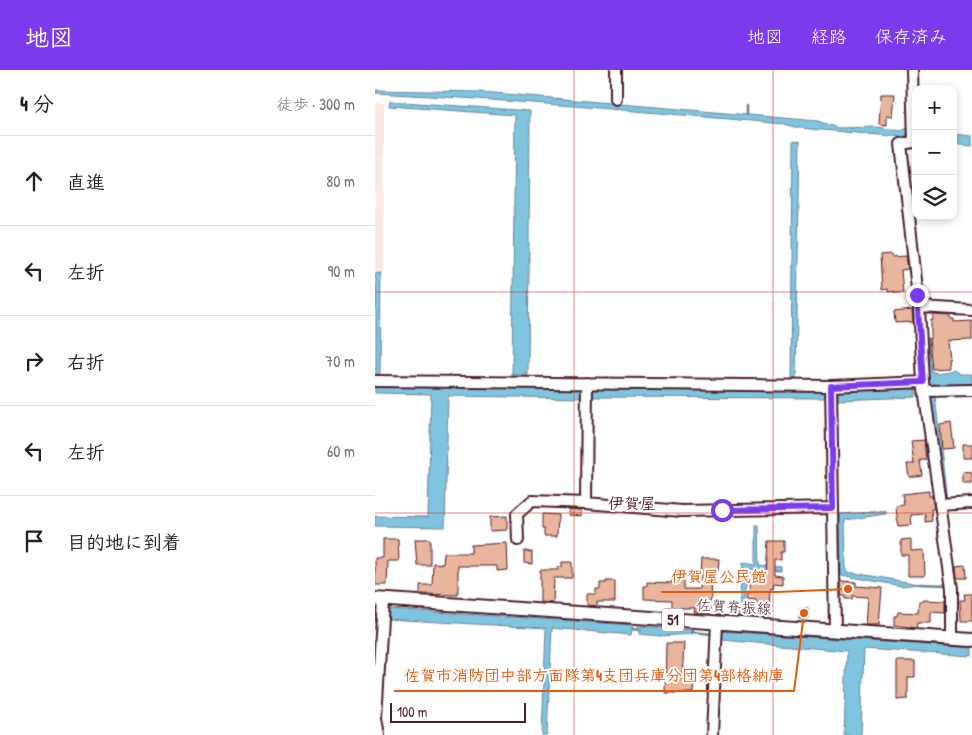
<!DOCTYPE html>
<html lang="ja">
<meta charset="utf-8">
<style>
:root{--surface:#fff;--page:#f2f2f2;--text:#202124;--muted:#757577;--line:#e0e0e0;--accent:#7c3aed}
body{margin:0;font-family:"Patrick Hand","Klee One",sans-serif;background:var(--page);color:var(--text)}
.controls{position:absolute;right:15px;top:15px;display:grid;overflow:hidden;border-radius:10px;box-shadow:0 2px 8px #0003}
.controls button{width:45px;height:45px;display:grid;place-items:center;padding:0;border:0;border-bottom:1px solid var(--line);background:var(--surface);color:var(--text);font:25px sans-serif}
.scale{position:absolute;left:15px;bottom:12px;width:136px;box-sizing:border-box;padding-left:5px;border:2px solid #4a1f2b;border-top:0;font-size:14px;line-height:18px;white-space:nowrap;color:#4a1f2b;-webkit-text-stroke:4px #fff;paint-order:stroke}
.stop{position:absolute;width:15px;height:15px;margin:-11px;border:4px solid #7c3aed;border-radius:50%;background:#fff}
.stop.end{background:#7c3aed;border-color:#fff;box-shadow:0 1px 5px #0008}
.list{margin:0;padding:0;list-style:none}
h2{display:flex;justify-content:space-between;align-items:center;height:65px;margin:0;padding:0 20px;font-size:21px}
h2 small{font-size:16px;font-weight:400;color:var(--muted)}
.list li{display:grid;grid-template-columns:32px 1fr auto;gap:15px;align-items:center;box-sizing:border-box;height:90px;padding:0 20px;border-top:1px solid var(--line)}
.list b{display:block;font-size:19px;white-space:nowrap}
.list em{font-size:16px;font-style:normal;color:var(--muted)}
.icon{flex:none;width:28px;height:28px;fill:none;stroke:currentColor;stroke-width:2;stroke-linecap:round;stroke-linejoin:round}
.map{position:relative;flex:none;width:597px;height:665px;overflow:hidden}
header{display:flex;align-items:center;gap:30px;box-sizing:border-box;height:70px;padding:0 25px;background:var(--accent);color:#fff}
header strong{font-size:24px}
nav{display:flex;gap:28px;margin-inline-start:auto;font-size:18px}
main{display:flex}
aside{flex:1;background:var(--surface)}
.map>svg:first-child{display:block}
.built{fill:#f9e9e2}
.water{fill:#7fc5e0;stroke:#6a8398}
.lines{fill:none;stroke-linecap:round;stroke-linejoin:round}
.stream{stroke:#6a8398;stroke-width:2.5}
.building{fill:#eab59d;stroke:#4a1f2b}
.minor-casing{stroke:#4a1f2b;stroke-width:14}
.major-casing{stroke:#4a1f2b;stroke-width:16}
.minor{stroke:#fff;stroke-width:10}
.major{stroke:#fff;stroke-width:12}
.route{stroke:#7c3aed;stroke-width:6}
.grid{fill:none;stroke:#d62828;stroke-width:1;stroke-opacity:0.55}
.labels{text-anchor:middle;stroke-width:4;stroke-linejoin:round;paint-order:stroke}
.shield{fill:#fff;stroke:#80626b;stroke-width:1}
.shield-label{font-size:14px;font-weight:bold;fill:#4a1f2b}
.street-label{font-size:15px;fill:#4a1f2b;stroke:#fff}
.neighbourhood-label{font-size:16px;font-weight:bold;fill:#4a1f2b;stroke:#fff}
.leader{fill:none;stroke:#e8590c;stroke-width:2}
.callout-dot{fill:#e8590c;stroke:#fff;stroke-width:2}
.callout-label{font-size:16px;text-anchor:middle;font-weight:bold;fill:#e8590c;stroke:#fff;stroke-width:4;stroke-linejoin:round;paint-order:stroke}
</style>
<header>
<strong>地図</strong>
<nav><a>地図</a><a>経路</a><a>保存済み</a></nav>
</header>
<main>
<aside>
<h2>4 分<small>徒歩 · 300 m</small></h2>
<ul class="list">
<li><svg class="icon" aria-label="ahead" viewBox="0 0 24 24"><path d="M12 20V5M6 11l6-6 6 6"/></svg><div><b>直進</b></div><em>80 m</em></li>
<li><svg class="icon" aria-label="left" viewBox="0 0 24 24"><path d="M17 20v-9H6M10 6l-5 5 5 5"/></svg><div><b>左折</b></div><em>90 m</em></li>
<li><svg class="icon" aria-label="right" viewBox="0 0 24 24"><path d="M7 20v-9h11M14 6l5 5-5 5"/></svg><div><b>右折</b></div><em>70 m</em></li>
<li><svg class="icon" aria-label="left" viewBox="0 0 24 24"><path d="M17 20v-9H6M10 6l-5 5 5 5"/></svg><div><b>左折</b></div><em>60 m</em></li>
<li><svg class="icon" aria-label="arrive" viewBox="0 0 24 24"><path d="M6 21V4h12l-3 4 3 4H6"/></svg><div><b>目的地に到着</b></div></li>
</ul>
</aside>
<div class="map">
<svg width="597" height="665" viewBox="0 0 597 665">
<rect width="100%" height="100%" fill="#fff"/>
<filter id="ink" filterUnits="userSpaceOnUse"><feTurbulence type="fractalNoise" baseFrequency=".02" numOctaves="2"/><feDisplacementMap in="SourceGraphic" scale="10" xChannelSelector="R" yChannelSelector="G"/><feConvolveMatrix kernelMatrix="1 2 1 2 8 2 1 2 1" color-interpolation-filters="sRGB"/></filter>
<g filter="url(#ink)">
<path class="built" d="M0,33H9V203L0,204Z"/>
<path class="water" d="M0,20L107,22L443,51L462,58L503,57L526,61L535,57V64L527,67L424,58L410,54C274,42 137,30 0,23Z
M15,31L155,41L153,305H137L140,45L14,36Z
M578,64L597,66V76L578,74Z
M418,70L425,71L421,309H416Z
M6,203L5,304L1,305V209H0V204Z
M549,267L553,269L556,301L562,303L579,300L585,304H597V314L555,315L553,313Z
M0,317H206V328L73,326L70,457L0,456V446L53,447L56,324L0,323Z
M216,317L450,319V328L217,327Z
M541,319V327L463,330V321Z
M560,326L572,431H567L555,329Z
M511,441V444L470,450L471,497L473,502L544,514L526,516L466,505L465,444Z
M381,455H384L385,495L406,497V501L373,499L368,537L363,546L368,492L381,494Z
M12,539L258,555L256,565L177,558L172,665H167L171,558L11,549Z
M263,556L317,560V564L285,566L264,564Z
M347,561L597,578V586L489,579L486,665H469L472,581L347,570Z"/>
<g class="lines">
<path class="stream" d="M371,44V36
M544,514L575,515
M257,559L266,560
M316,562L338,564"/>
</g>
<path class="building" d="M506,24H520L518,46L512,45V55L504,54Z
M517,184V187L531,186L533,199L526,200L528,223H519V221L513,222V219L507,220L505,185Z
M537,240L538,252L520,253L519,242Z
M558,245L576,246V249H579V252L597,251V270L573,271L575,289H573L574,298L557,299L554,268H556V250H558Z
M576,353L579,378L567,379L565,355Z
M549,370L551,390H545L547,405L534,407L532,394H539L536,371Z
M588,374H597V388H588Z
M588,402L597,403V414H588Z
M554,421V426H557L559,439H556L557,451L550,452V444L536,445L537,455L523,456L521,436L529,435L527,424Z
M194,439L207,440V446L194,445Z
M167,444L183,445L182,466H169V459H167Z
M132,446V460L115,461V447Z
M8,469H23L24,491H13L12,515H0V488H8Z
M40,469H55V495H42Z
M536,469V481L549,480L550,506H533V485H526V470Z
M394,471H409V482H406V490H400V505L408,506V514L399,513L398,519H395L394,537L391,536L390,546L380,545L381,531L371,530L372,523H374L375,503L392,504Z
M132,473L133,500L122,501V496H83V525L45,524V515H57L58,493L68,494L69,483H96V475Z
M149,481L157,482V494L149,493Z
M326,489H344L343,501H335L336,543L319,542L320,538H297V530L269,529V516H272V512L297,513V507H309V519H324Z
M187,492H197V508H179L178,533L165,532V500H183V497H187Z
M590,495L591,508H582L581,496Z
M231,511H240V532H222V536L212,535V524H221V519H225V513H231Z
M466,511L481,512V516L507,518L504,555H491L493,527L477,526V529H470V526H466Z
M589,524H597V551H586L585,530H590Z
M549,530L570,531V543L556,542V553H542L541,558L519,555V546H522L523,542L543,543L544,531H549Z
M425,538H433V548H424Z
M291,573H309L307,610H319L318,623H290Z
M522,591H540V607H533V629L522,630Z"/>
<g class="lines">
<g class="minor-casing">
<path id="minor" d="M537,0L539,72L526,74L544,237L548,312L577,519V568
M241,29V0
M544,237L597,240
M0,311L456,316L548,312
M456,316L460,560
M550,321L597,320
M211,433L212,313
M565,435L597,433
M143,470L142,444L157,431L211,433L307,441L458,438
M4,665L1,648L8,530
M337,665L342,552"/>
</g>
<g class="major-casing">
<path id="major" d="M0,529L597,570"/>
</g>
<use href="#minor" class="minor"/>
<use href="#major" class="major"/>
</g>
</g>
<g class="lines" filter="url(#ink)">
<path class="route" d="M347,440L458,438L456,316L548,312L542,225"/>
</g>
<path class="grid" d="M199,0V665M398,0V665M0,222H597M0,443H597"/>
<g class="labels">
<rect class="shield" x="287" y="538.5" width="22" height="23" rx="4"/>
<g class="shield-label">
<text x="298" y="555">51</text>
</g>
<g class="street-label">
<text transform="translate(359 537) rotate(3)" y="5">佐賀脊振線</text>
</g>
<g class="neighbourhood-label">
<text x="257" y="439">伊賀屋</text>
</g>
</g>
<path class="leader" d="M473 519L402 522H286M429 543L419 621H19"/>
<g class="callout-dot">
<circle cx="473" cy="519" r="5"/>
<circle cx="429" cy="543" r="5"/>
</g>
<g class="callout-label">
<text x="344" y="512">伊賀屋公民館</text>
<text x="219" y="611">佐賀市消防団中部方面隊第4支団兵庫分団第4部格納庫</text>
</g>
</svg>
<div class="controls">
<button>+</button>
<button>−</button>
<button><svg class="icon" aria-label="layers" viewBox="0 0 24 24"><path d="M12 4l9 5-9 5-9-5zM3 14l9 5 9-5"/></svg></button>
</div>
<div class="scale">100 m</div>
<div class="stop" style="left:347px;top:440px"></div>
<div class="stop end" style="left:542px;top:225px"></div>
</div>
</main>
